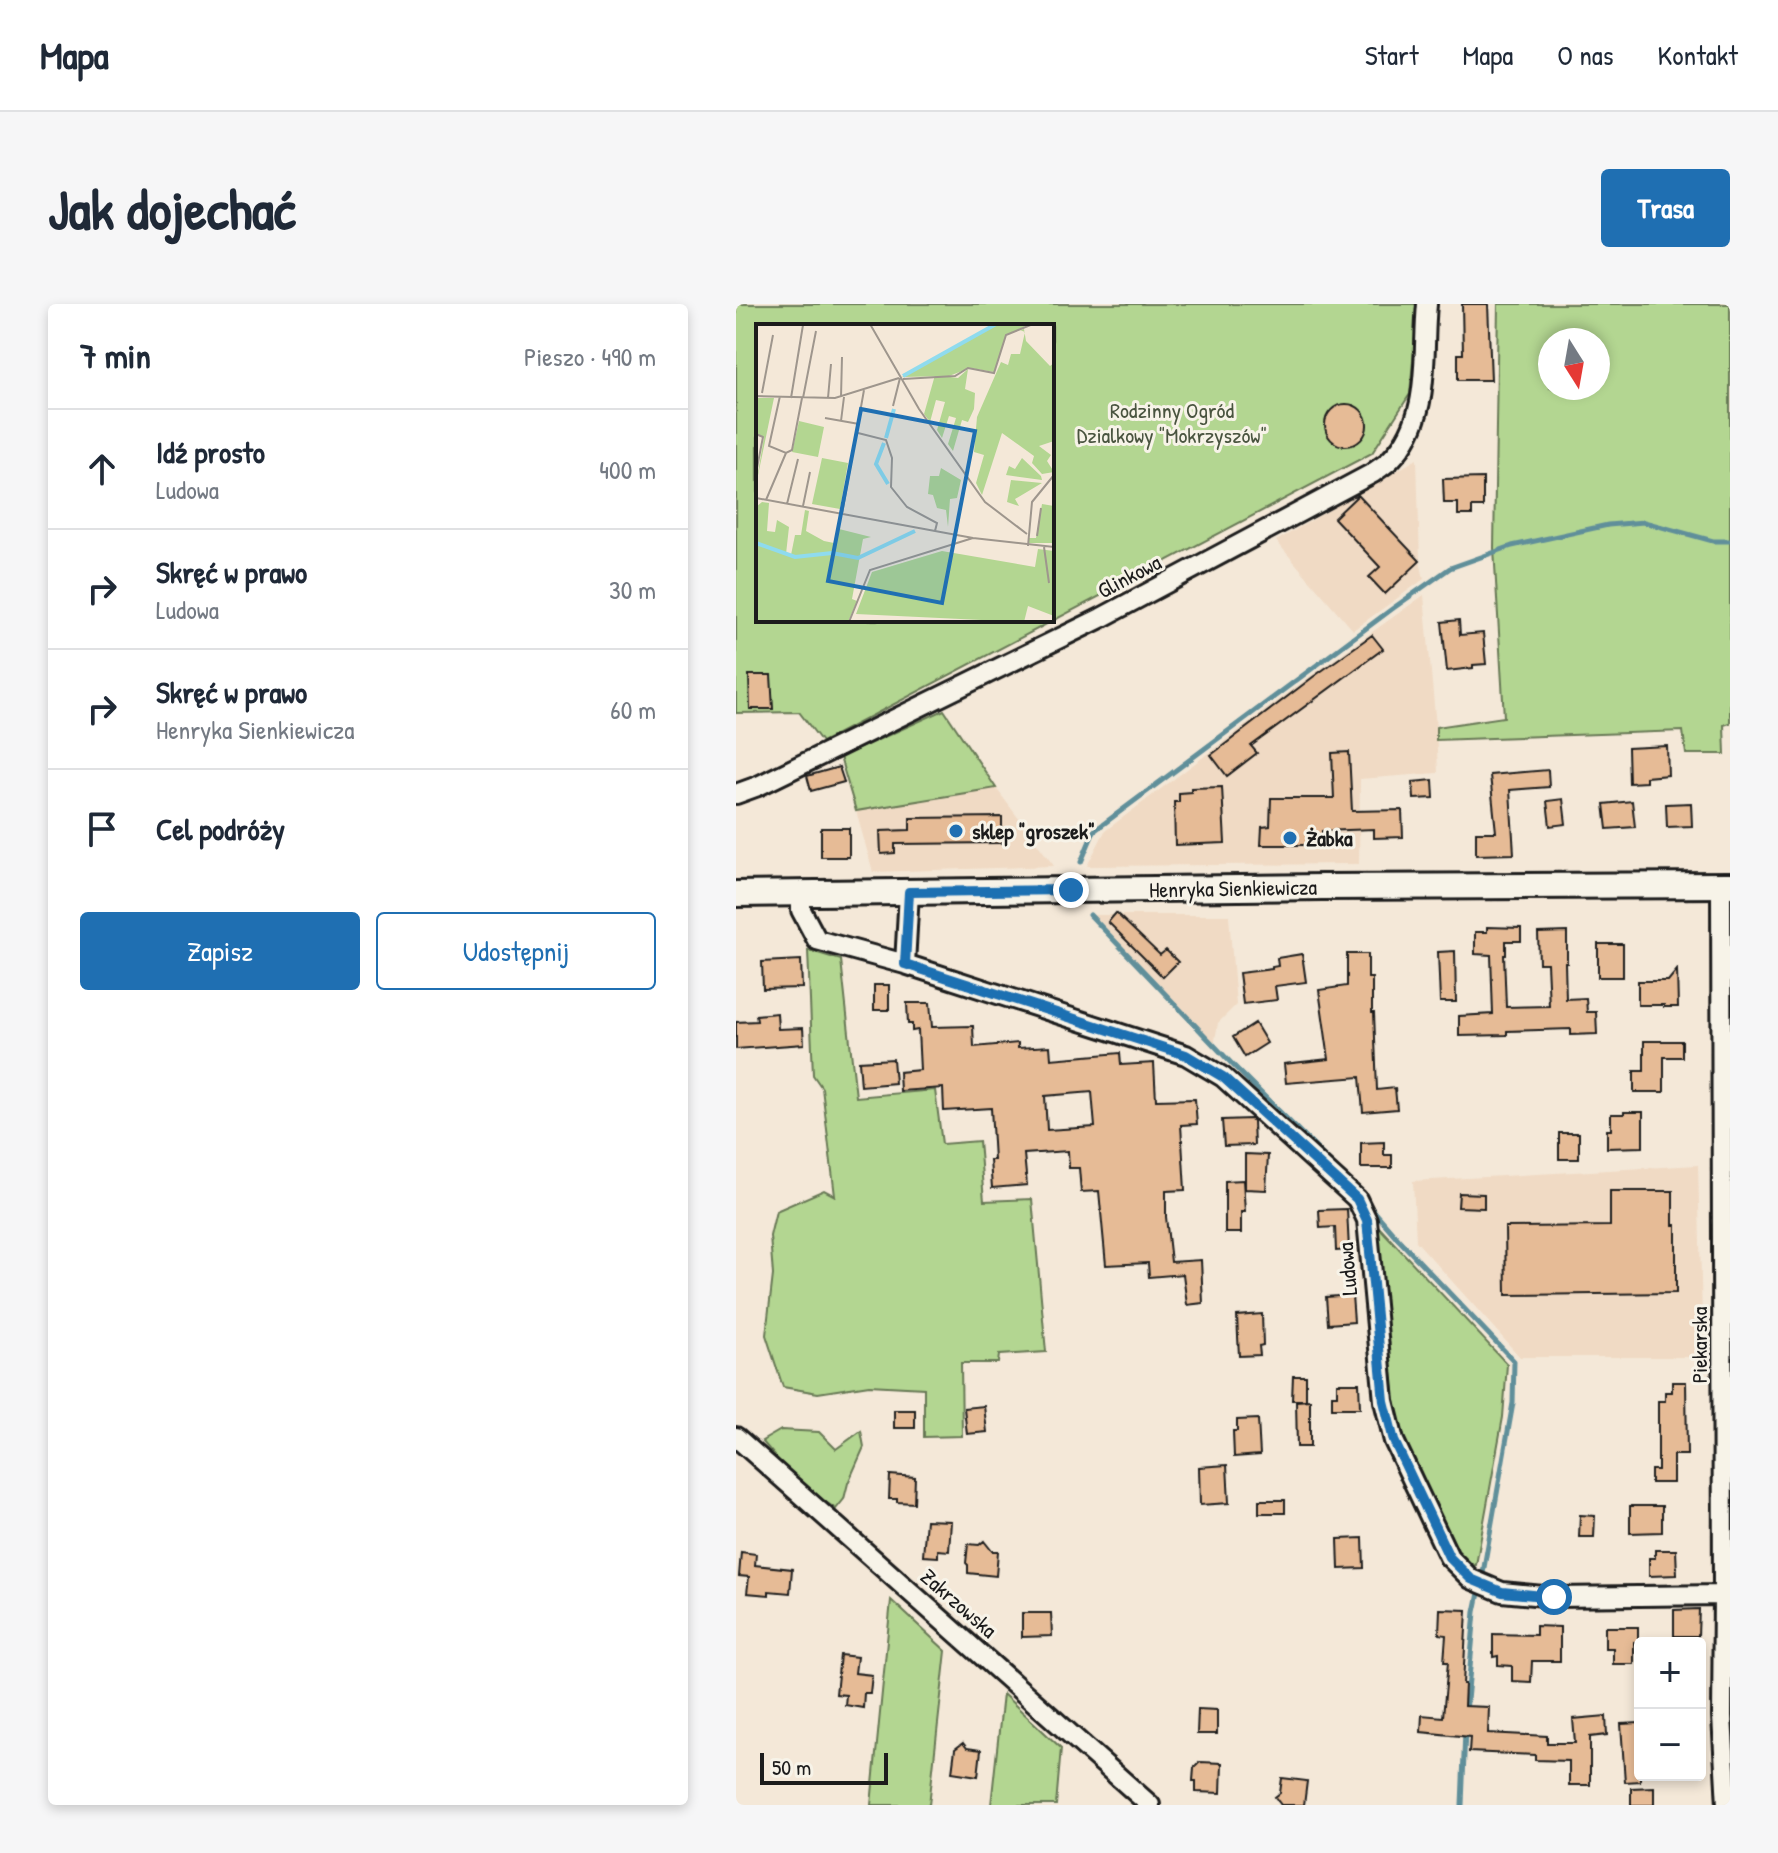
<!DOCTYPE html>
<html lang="pl">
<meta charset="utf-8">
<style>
:root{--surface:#fff;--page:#f6f6f7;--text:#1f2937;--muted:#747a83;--line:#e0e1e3;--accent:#1f6fb2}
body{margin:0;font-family:"Patrick Hand",sans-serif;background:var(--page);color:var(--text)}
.controls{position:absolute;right:24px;bottom:24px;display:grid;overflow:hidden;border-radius:8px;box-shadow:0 4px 12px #0003}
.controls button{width:72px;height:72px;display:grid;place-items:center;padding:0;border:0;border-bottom:2px solid var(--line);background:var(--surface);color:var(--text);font:40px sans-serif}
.compass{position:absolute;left:802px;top:24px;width:72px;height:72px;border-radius:50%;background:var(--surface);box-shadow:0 4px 12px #0003;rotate:169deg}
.scale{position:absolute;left:24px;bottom:20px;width:128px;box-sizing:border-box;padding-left:8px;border:4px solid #1c1c1c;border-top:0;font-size:22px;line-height:28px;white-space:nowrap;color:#1c1c1c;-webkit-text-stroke:6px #f7f3e8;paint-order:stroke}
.stop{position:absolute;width:24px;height:24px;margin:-18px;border:6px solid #1f6fb2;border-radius:50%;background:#fff}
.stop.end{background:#1f6fb2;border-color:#fff;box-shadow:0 2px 8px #0008}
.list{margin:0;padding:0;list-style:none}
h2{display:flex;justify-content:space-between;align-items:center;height:104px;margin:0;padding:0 32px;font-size:34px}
h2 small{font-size:26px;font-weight:400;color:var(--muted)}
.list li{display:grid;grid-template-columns:52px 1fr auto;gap:24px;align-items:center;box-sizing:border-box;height:120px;padding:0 32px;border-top:2px solid var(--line)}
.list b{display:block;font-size:30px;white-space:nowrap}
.list p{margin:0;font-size:26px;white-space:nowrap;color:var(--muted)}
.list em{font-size:26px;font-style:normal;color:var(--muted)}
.actions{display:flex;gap:16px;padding:24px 32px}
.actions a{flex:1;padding:18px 0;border:2px solid var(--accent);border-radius:8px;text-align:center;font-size:28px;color:var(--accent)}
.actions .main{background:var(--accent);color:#fff}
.icon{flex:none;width:44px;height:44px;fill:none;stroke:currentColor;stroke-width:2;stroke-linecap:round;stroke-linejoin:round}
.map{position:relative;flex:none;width:994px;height:1501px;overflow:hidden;border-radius:8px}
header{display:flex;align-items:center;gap:48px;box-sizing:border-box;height:112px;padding:0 40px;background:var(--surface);border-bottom:2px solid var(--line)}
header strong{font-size:38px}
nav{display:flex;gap:44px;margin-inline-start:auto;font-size:28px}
.intro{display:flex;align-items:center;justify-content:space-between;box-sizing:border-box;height:192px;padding:0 48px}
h1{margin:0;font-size:56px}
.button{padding:20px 36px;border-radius:8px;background:var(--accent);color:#fff;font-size:28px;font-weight:700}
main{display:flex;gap:48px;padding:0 48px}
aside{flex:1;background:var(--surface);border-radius:8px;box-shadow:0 4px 12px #0003}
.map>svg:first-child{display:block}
.built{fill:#f0dac4}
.green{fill:#b3d691;stroke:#687956;stroke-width:2;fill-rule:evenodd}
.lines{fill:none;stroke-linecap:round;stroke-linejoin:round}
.stream{stroke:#618f9a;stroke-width:5}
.building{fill:#e6bb96;stroke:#1c1c1c;stroke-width:2;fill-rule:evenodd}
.street-casing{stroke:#1c1c1c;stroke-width:24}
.secondary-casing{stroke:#1c1c1c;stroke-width:30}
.street{stroke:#f7f3e8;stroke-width:18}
.secondary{stroke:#f7f3e8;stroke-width:24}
.route{stroke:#1f6fb2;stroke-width:10}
.poi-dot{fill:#1f6fb2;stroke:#f7f3e8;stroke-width:3}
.labels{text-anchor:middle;stroke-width:6;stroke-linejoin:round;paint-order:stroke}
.park-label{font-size:22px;fill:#49543f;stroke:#f7f3e8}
.street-label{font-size:22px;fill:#1c1c1c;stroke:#f7f3e8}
.poi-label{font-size:22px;font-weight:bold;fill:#1c1c1c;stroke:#f7f3e8;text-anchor:start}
.inset-river{fill:none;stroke:#8fdbee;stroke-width:4}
.inset-road{fill:none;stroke:#9e968d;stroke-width:2}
.view{fill:#1f6fb2;fill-opacity:0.15;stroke:#1f6fb2;stroke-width:4}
.inset-edge{fill:none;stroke:#1c1c1c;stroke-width:4}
</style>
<header>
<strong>Mapa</strong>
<nav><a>Start</a><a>Mapa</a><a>O nas</a><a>Kontakt</a></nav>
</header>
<div class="intro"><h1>Jak dojechać</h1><a class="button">Trasa</a></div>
<main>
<aside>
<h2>7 min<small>Pieszo · 490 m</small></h2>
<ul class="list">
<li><svg class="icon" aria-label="ahead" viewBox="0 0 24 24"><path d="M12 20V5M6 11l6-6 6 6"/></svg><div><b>Idź prosto</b><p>Ludowa</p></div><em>400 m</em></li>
<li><svg class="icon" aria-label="right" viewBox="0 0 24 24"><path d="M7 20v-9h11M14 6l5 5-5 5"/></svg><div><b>Skręć w prawo</b><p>Ludowa</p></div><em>30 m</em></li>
<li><svg class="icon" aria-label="right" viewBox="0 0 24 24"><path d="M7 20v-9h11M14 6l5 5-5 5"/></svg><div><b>Skręć w prawo</b><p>Henryka Sienkiewicza</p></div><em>60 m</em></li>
<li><svg class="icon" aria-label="arrive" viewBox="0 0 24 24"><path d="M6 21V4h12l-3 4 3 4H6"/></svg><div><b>Cel podróży</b></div></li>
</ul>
<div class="actions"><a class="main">Zapisz</a><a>Udostępnij</a></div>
</aside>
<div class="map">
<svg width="994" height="1501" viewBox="0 0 994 1501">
<rect width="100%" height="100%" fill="#f4e8d8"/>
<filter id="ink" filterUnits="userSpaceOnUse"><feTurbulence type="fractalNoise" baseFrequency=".0125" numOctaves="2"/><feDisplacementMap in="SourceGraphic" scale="16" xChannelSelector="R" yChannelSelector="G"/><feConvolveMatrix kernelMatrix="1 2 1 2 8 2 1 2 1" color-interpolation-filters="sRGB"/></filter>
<g filter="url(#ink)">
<path class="built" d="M681,155L684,257L688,275L617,326L540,237Z
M688,291L700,423L702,469L624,475L623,560L351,562L369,527L576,371Z
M260,484L318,562L137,568L120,507Z
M356,611H493L500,701L482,719L478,742Z
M962,861L967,1053H784L680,937L677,877Z"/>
<path class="green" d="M0,0H682L674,90L636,149L86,438L63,408L0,409ZM22,22H316V316H22Z
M762,0H994V419L988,421L989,450H950L947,427L700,436V423L768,413L758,244ZM814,36H862V84H814Z
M208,406L260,484L120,507L104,453Z
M72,646L105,656L120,793L199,786L206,840L243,837L248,897L296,895L310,1048L263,1051L262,1059H225L226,1132L188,1133V1084L133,1081L82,1089L47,1083L30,1031L37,971L34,932L40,907L88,886L99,892L86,784L77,771Z
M641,921L771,1060L767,1113L740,1261L732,1262L718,1246L665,1128L658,1090Z
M45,1126L83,1128L100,1145L125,1127L128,1143L112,1179L108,1195L100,1205L61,1178L26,1137Z
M155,1296L210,1347L193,1501H135Z
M267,1390L325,1444L320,1501H255Z"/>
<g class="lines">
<path class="stream" d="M345,558L358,527L656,305L714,264L776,242L872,221L908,218L977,237H994
M354,611L497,761L607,871
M632,900L663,936L778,1057L777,1099L747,1269
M730,1408L739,1308L743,1289
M726,1501L729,1426"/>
</g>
<path class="building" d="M726,0H752L755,76H722V50H727Z
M589 121a21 21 0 1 1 42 0a21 21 0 1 1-42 0Z
M747,174V203H736V211H722V199H708L707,175Z
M622,191L684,257L649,290L633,273L644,263L598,214Z
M723,316L724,331L747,329L750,360L737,361V364L711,367L706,318Z
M636,331L647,345L515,442L521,449L491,472L475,451L577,373Z
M13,371H35L37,405H14Z
M931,442L932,471L910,473V478L893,479L892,444Z
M613,448L616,507L666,506L667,533L638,534V525L586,527V541H525L526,523L534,522L535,494H598L596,449Z
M103,463L108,478L75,487L71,472Z
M812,466L813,483L774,486L778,550L740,551V528H760L754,471Z
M697,476L698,494L678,495L677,478Z
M486,483L489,539L439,541L438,498H443V489L455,488V484Z
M827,495L830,520L814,522L811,497Z
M896,497L899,523L871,525L868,500Z
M955,499L956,522L931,523L930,500Z
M266,513V539L159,540V549L145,550L144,527L174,526V514Z
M85,524H113V553H85Z
M380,609L424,651L430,646L442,658L427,673L372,618Z
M751,623L785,624V637H770V651H768L770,703L813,702L811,659H803L802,629L831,628V659H829L830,695L850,694L851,708H860L861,730L835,731V725L771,727V731L723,732V712L757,710L755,651L739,650V628H751Z
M862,640H887V673H862Z
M719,647L720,698H704L702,648Z
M566,650L570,678L539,682L541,696L507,700L503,669L536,665V663L542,662L541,654Z
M611,650H632V674H636V709H638L641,786L659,784L661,805L627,808L624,773L550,779L548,760L593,755L583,686L611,682Z
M65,656L66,684L27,685L26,658Z
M941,666L942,703H928V701H902V677H932Z
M138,681H153V706H138Z
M171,699H194L196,723L237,722L238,743L282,739V744L314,742L315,755L384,749L385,761L418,759L420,796L459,795L461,820L445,821L449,886L430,887V913L435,958L465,956L467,999L451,1001L447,970L413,973L412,959L370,961L363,887L345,888L343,864H333L332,847L288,850L291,881L256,884L254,856H258L255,804L208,807L207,784L164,787L163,768L184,766L182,726L176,727V720H172ZM356,788L359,823L311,826L309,792Z
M41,709L42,725L67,724L68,740L0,745V718L21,717L20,711Z
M519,719L531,739L509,753L497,733Z
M908,737H946V753H928V788H898V767H908Z
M157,755L159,779L125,782L123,757Z
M888,808H907V843L871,844V826H875V810H888Z
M515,815L517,817L518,841L488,842L486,816Z
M823,829H843V855H823Z
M648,838V851H656V864H625V839Z
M509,850L532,851L530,886L509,885Z
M507,876L509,908H505V929H489V877Z
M874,887H937V921H940V989L770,991L769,923L874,922Z
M723,889L748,890V904L722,903Z
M611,905L613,946L600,947L599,923L584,924L583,906Z
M616,991L618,1018L592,1020L590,993Z
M526,1010L527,1041L523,1042L524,1051L503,1052L501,1012Z
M557,1072H570V1096H556Z
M936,1078H950L951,1151H937V1179H915V1166H922V1097H929V1088H936Z
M601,1079H623L624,1104H596V1091H601Z
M574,1096V1143H561L560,1097Z
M248,1102L251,1128L231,1130L228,1104Z
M158,1106H179V1124H158Z
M522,1115L524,1151L498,1153L497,1127H501V1116Z
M491,1161L493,1199L464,1201L463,1163Z
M154,1171L179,1173L178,1199L161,1198V1195H153Z
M523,1196H549V1209H523Z
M894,1202H926V1228L894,1229Z
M844,1211L859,1212L858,1233H843Z
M190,1216L215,1217L213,1247L202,1246V1253L187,1252Z
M627,1234L628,1264L603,1265L602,1235Z
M248,1237L256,1247H262L260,1272L232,1269V1261L230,1259L232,1240L243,1241Z
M919,1246H940L941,1271L913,1272V1254H919Z
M5,1248L20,1250L19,1261L56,1265L54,1289L33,1287V1291L11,1289L13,1273L3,1272Z
M704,1305L731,1306L727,1380H729L728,1402L753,1403L752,1429L811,1432V1439H839L837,1415L870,1412L871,1431L854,1433V1481H833V1457L799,1456V1451L733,1448L734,1433L685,1428L686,1411L707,1413L712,1358H708L710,1331L703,1330Z
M963,1305L962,1332H938V1306Z
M286,1309H315L316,1332L286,1333Z
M800,1322L824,1323V1357H796L795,1378L776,1377V1362L762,1361V1352L757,1353V1330L800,1331Z
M869,1323H902V1339L898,1338V1360H877V1344H869Z
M104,1351L121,1353L119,1369L136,1371L134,1389H128L127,1404L109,1401L110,1391L100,1390Z
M462,1405L481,1406V1430H461Z
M904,1419V1477L889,1478L885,1420Z
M227,1439L231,1444L245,1446L242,1472L216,1468L219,1445Z
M464,1458L486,1459L485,1489L460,1488V1477H457L458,1464Z
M546,1474L571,1477L568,1501H545L539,1493L544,1489Z
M918,1483V1501H895V1484Z"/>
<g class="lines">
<g class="street-casing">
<path id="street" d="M0,490L22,482L365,314L637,169C643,164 651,160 656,154C696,113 686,52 691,0
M985,581L987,1291L986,1412L991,1501
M173,588L169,660L450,751L487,773L621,895L631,916L648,1097L658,1137L713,1253L735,1275L766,1288L818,1293L987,1291
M65,589V606L81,636L169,660
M0,1133L414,1501"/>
</g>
<g class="secondary-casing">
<path id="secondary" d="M0,590L587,583L994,581"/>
</g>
<use href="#street" class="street"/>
<use href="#secondary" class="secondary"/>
</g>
</g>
<g class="lines" filter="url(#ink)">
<path class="route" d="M335,586L173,588L169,660L450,751L487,773L621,895L631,916L648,1097L658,1137L713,1253L735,1275L766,1288L818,1293"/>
</g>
<g class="poi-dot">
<circle cx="220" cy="527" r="8"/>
<circle cx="554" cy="534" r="8"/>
</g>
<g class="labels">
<g class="park-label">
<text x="436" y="114">Rodzinny Ogród<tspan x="436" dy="25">Dzialkowy "Mokrzyszów"</tspan></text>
</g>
<g class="street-label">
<text transform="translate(393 272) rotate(-28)" y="8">Glinkowa</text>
<text transform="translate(497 584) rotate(-1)" y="8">Henryka Sienkiewicza</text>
<text transform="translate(611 965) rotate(-95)" y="8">Ludowa</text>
<text transform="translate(963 1041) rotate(-90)" y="8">Piekarska</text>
<text transform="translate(223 1299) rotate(41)" y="8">Zakrzowska</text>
</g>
<g class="poi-label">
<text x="236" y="535">sklep "groszek"</text>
<text x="570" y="542">Żabka</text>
</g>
</g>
<g transform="translate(20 20)">
<rect width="298" height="298" fill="#f4e8d8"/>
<path d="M242,0H274L250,11L238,48L214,44L193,52L146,53ZM268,5L270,17L294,42L298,39V117L283,122L295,131L291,137L298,148L286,150L276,139L278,132L246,109L226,171L220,159L228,131L218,128L221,93L245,38L252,41L255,30H264L269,8L264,6ZM212,45L209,65L219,69L218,85L212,98L206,96L197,127L192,120L200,94L193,92L186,114L181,106L189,78L180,76L174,98L168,90L179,51L202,54ZM2,74H18L0,161L8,113L0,109ZM43,97L68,103L62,133L36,128ZM66,134L92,139L84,185L56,180ZM266,134L285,152L286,156L250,151L253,142L259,145ZM185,144L205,156L201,174L194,175L192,203L190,186L181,184L177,171L172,170L174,152H183ZM255,156L286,159L259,175L263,182L251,178ZM6,178L13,179L11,207L19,208L21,196L33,203L30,230L35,231L39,211H45L49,186L53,187L50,207L68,217L78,219L83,205L115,213L107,215L96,275L101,277L92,298H0V183ZM286,180L298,182V219H273L272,214H280ZM282,225L298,227V292L272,282L268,298L100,290L116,248L186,227L279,243Z" fill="#b3d691"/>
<path class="inset-river" d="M147,52L240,0M130,114L138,85M128,119L120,140L132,160M0,219L39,233L76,229L102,234L159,207"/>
<path class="inset-road" d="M114,0L163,85L229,178L271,210M147,55L199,52L212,44L238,49L250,11L277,0M6,69L17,11M0,72L79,74L143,54M24,72L13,122L30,129L36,126L46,74M85,73L86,33M35,74L47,1M47,74L60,7M72,74L75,40M137,82L144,54M69,94L103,100M85,97L88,73M102,109L130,116L136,134L135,163L151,183L181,199L179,207M0,110L7,113L0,149M0,174L217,214L298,223M10,176L30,129M31,180L42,135M47,182L54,148M86,190L108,66M281,212L285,184M272,222L276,178L298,151M288,223L293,259M93,298L114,246L217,214"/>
<path class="view" d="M105,85L219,107L186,279L72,257Z"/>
<rect width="298" height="298" class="inset-edge"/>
</g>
</svg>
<div class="controls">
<button>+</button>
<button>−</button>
</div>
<svg class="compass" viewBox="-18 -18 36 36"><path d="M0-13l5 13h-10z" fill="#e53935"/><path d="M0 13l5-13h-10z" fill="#747a83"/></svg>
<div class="scale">50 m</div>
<div class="stop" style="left:818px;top:1293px"></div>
<div class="stop end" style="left:335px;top:586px"></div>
</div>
</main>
